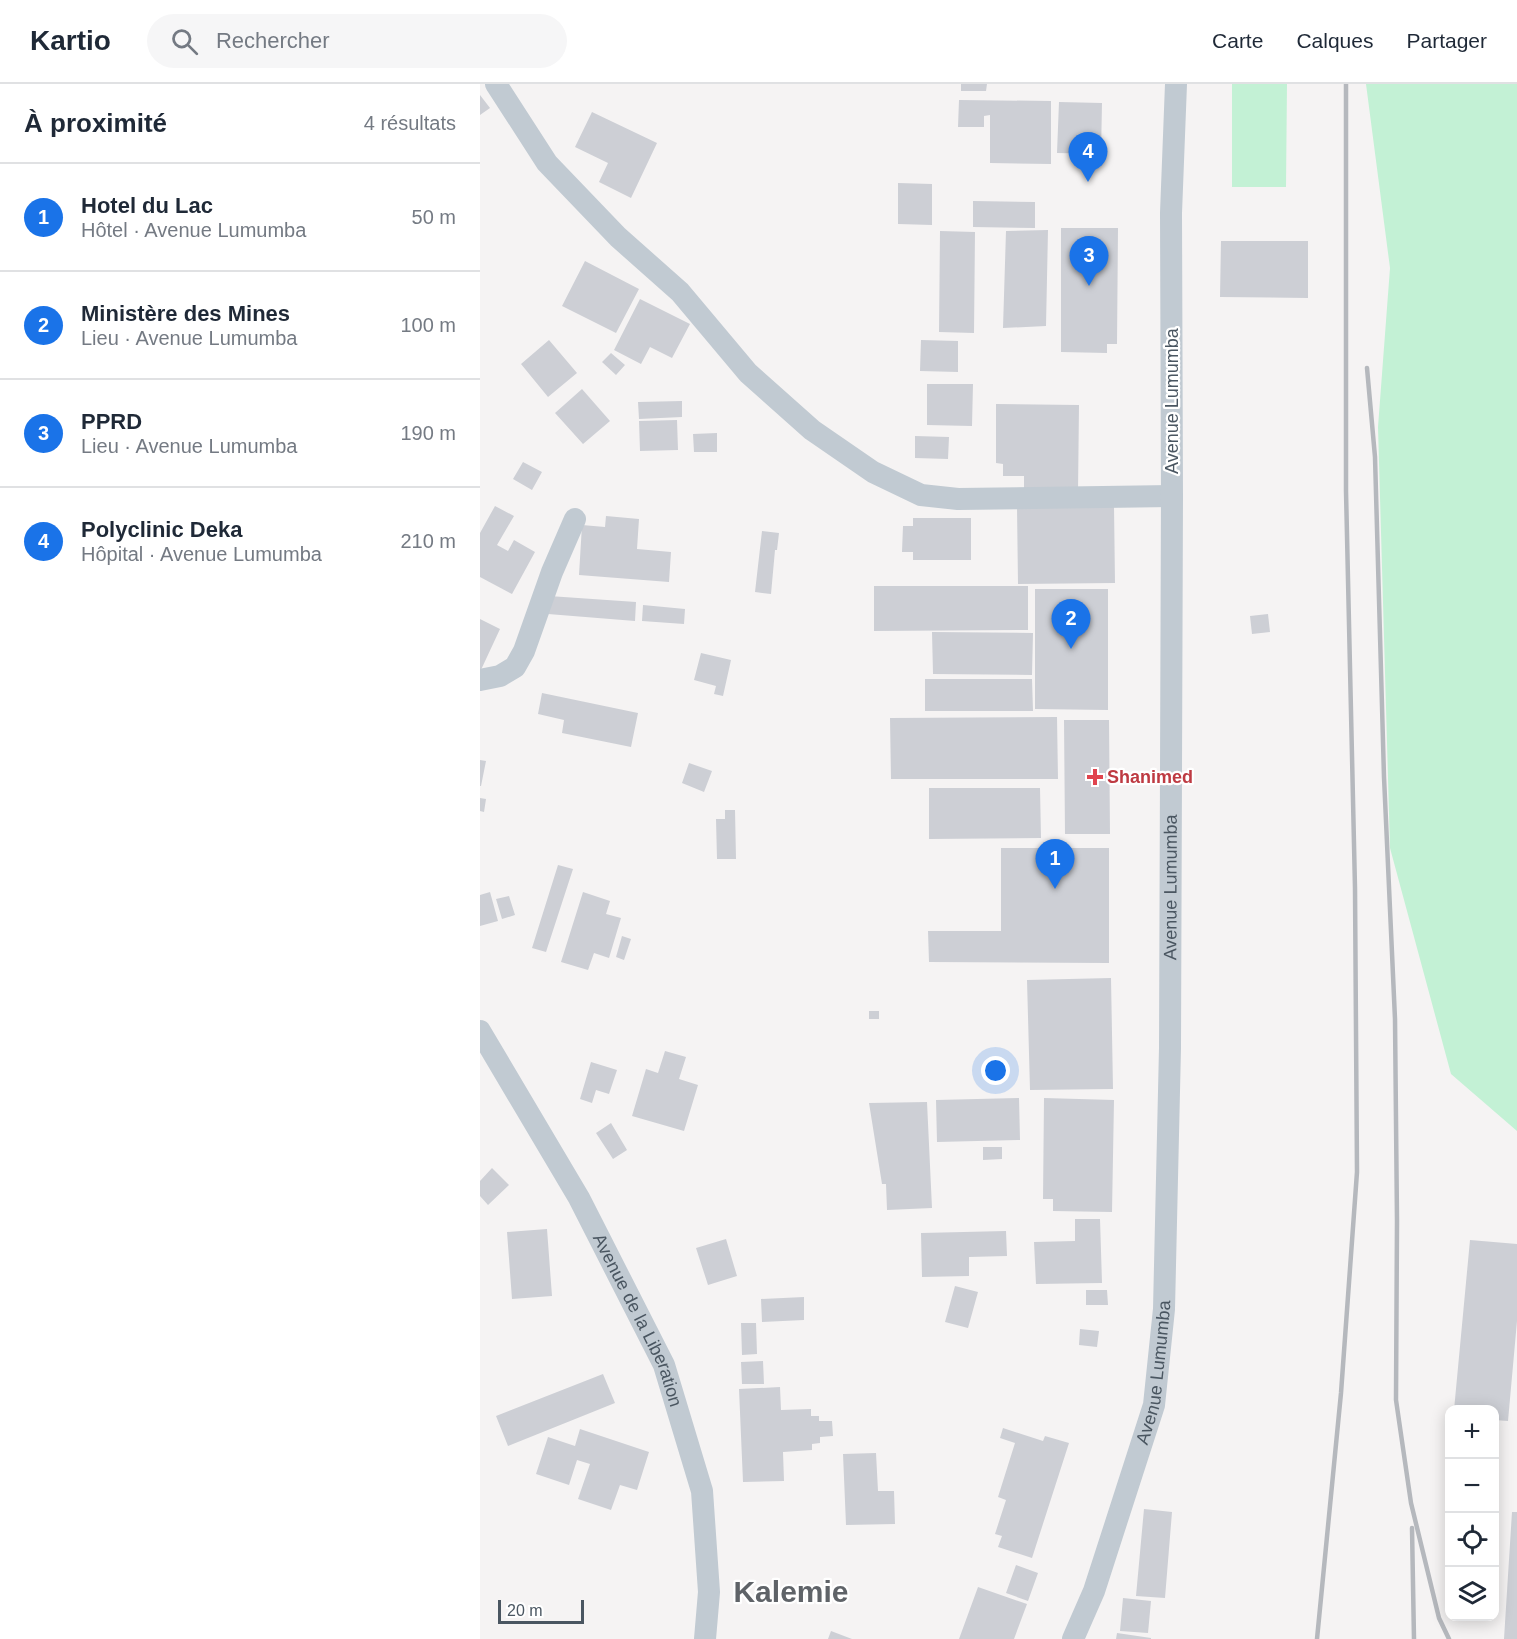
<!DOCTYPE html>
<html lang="fr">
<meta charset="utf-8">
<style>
:root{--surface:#fff;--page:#f6f6f7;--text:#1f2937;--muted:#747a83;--line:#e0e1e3;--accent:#1a73e8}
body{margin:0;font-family:Helvetica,sans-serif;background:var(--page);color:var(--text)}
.controls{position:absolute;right:18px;bottom:18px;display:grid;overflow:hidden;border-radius:12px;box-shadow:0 3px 15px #0003}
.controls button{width:54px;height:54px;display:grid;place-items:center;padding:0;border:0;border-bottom:2px solid var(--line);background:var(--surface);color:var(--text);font:30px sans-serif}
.scale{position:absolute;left:18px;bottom:15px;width:86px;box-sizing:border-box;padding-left:6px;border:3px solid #4a5661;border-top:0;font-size:16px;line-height:21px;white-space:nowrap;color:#4a5661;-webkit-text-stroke:4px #fff;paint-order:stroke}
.you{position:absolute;left:516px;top:987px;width:21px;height:21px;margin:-15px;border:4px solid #fff;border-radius:50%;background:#1a73e8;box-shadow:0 0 0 9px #1a73e833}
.badge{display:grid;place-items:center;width:39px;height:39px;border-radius:50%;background:var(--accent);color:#fff;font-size:20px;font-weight:700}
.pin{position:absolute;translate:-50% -50px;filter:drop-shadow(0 2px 3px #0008)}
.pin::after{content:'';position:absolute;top:32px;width:21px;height:18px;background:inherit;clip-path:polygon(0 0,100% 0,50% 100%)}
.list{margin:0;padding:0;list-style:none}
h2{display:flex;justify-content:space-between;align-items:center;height:78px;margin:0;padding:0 24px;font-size:26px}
h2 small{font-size:20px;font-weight:400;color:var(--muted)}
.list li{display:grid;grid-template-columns:39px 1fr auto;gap:18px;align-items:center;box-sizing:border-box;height:108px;padding:0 24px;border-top:2px solid var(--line)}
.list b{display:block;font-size:22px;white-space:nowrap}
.list p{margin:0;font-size:20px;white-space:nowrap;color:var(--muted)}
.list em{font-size:20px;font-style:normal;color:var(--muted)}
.icon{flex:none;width:33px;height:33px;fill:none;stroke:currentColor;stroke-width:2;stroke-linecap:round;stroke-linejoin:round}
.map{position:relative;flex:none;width:1037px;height:1555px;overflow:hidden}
header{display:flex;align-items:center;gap:36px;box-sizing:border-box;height:84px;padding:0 30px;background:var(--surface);border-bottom:2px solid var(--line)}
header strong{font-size:28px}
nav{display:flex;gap:33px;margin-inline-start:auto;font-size:21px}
.search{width:420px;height:54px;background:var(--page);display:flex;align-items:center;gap:15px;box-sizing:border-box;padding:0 21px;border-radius:33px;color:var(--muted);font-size:22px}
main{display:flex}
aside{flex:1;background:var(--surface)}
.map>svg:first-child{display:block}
.green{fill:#c3f1d5}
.building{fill:#cdcfd5}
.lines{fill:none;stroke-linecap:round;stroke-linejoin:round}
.minor{stroke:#c1cad2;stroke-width:22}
.rail{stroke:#b5b8bd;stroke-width:4.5}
.health-dot{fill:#e0444e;stroke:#fff;stroke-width:2}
.labels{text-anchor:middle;stroke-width:4.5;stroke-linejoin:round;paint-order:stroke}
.street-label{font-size:18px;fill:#4a5661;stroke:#fff}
.health-label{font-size:18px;font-weight:bold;fill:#be3a42;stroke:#fff;text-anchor:start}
.town-label{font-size:30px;font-weight:bold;fill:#5f6368;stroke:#fff}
</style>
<header>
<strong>Kartio</strong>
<div class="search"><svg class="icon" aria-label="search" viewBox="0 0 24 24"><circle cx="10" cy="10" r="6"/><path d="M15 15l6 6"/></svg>Rechercher</div>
<nav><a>Carte</a><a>Calques</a><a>Partager</a></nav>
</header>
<main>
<aside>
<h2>À proximité<small>4 résultats</small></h2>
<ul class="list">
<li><span class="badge">1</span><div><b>Hotel du Lac</b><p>Hôtel · Avenue Lumumba</p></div><em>50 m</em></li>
<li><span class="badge">2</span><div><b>Ministère des Mines</b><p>Lieu · Avenue Lumumba</p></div><em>100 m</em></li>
<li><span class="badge">3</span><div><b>PPRD</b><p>Lieu · Avenue Lumumba</p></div><em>190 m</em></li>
<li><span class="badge">4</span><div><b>Polyclinic Deka</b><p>Hôpital · Avenue Lumumba</p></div><em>210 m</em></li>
</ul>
</aside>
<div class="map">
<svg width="1037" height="1555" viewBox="0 0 1037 1555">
<rect width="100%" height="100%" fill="#f5f3f3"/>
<path class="green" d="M752,0H807L806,103H752Z
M886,0H1037V1047L971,990L910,764L898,343L910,184Z"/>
<path class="building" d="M481,0H507L506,7H481Z
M0,11L10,24L0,31Z
M479,16L571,17V80L510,79V31L504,32V43H478Z
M579,18L622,19L621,70L577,69Z
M112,28L177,59L151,114L119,98L128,79L95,63Z
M418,99L452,100V141L418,140Z
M493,117L555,118V144L493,143Z
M581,144H638L637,260H627V269L581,268Z
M568,146L566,242L523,244L526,147Z
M460,147L495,148L494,249L459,248Z
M741,157H828V214L740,213Z
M105,177L159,205L136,249L82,222Z
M160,215L210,240L192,274L170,263L161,280L134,266Z
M69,256L97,289L68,313L41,280Z
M441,256L478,257V288L440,287Z
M131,269L145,281L136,291L122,278Z
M447,300H493L492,342L447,341Z
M102,305L130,337L103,360L75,329Z
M202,317V333L159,335L158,318Z
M516,320L599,321L598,408L544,407V392H523V380L516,379Z
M197,336L198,366L160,367L159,337Z
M237,349V368H214L213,350Z
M435,352L469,353L468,375L435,374Z
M43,378L62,388L52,406L33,395Z
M15,422L34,432L17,461L28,467L34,456L55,468L32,510L0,493V449Z
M634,422L635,499L538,500L537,423Z
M126,432L159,435L157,465L191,468L189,498L99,491L102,441L125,443Z
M433,434H491V476H433V468H422L423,442H433Z
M282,447L299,449L297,466H295L291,510L275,508Z
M394,502H548V546L394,547Z
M555,505H628V626L555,625Z
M69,512L156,518L155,537L68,530Z
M163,521L205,525L204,540L162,537Z
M788,530L790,548L772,550L770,532Z
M0,535L20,545L0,588Z
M452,548L553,549L552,591L453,590Z
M221,569L251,576L243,612L234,610L236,602L214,596Z
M445,595H552L553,627H445Z
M62,609L158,629L151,663L82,649L84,636L58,630Z
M577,633L578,695H411L410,634Z
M584,636H629L630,750H585Z
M0,676L6,677L1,702H0Z
M209,679L232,687L224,708L202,699Z
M449,704H560L561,754L449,755Z
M0,714L6,715L4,728L0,727Z
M245,726H255L256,775H237L236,735H245Z
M521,764H629V879L449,878L448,847H521Z
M78,781L93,785L66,868L52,864Z
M10,808L18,837L0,842V811Z
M103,808L130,817L126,830L141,834L129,874L114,869L108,886L81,878Z
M29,812L35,831L22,835L16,815Z
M142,852L151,855L144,876L136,873Z
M631,894L633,1005L550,1006L547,896Z
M389,927H399V935H389Z
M185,967L206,973L199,995L218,1001L204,1047L152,1032L166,985L178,989Z
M111,978L137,986L129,1010L116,1006L112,1019L100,1015Z
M539,1014L540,1056L457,1058L456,1016Z
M564,1014L634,1016L632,1128L573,1127V1115H563Z
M447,1018L452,1124L407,1126L406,1100H402L389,1019Z
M131,1039L147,1066L133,1075L116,1049Z
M503,1063H522V1075L503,1076Z
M12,1084L29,1101L8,1121L0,1112V1097Z
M595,1135H620L622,1199L556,1200L554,1158L595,1157Z
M67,1145L72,1212L32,1215L27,1148Z
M526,1147L527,1172L489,1173V1192L442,1193L441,1149Z
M246,1155L257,1192L228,1201L216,1164Z
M990,1156L1037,1160V1237L1028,1337L1014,1336V1326H974Z
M475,1202L498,1208L488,1244L465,1238Z
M606,1206H627L628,1221H606Z
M324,1213V1236L282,1238L281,1215Z
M261,1239H276L277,1270L262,1271Z
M600,1245L619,1247L617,1263L599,1261Z
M283,1277L284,1300H262L261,1278Z
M123,1290L135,1319L28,1362L16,1332Z
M300,1303L301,1326L331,1325V1332H339V1337H352L353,1352L340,1353V1359L332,1360V1366L303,1368L304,1397L263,1398L259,1305Z
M523,1344L563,1357L565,1352L589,1359L552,1474L518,1463L522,1452L515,1450L526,1416L518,1413L535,1359L520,1354Z
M100,1345L169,1368L157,1406L140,1401L131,1426L98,1415L110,1380L97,1376L89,1401L56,1390L68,1353L95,1362Z
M396,1369L398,1407H414L415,1440L366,1441L363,1370Z
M664,1425L692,1428L685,1514L656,1512Z
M1032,1428H1037V1555H1024Z
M536,1481L558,1489L548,1517L526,1509Z
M498,1503L547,1520L534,1555H479Z
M643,1514L671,1517L668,1549L640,1547Z
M351,1547L372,1555H348Z
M637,1549L671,1554V1555H636Z"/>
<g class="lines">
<g class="minor">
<path d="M16,0L67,79L138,153L200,208L268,289L332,346L393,388L441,411L478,415L692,412"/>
<path d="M0,596L20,592L35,583L44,567L72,488L95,435"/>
<path id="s1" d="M0,947L99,1114L184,1281L222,1407L229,1508L225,1555"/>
<path id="s2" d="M593,1555L614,1507L674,1321L684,1225L690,964L692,412L691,129L696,0"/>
</g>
<path class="rail" d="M887,284L895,373L904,693L915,935L917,1137L916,1316L931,1419L959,1534L969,1555
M932,1444L934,1555
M837,1555L861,1309L877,1088L875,804L866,407V0"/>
</g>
<path class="health-dot" d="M612 684h6v6h6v6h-6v6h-6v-6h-6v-6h6z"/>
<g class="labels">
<g class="street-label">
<text transform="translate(692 317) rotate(-90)" y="6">Avenue Lumumba</text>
<text dy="6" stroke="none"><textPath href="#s2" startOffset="766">Avenue Lumumba</textPath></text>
<text dy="6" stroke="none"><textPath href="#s1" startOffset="330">Avenue de la Liberation</textPath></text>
<text dy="6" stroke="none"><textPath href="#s2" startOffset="280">Avenue Lumumba</textPath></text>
</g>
<g class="health-label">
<text x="627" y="699">Shanimed</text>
</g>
<g class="town-label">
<text x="311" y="1518">Kalemie</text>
</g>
</g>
</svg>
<div class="controls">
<button>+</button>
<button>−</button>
<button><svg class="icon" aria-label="locate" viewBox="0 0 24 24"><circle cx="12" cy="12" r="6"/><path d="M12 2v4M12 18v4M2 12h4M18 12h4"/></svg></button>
<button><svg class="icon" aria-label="layers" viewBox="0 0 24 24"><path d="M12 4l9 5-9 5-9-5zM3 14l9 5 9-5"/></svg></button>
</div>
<div class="scale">20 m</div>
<div class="you"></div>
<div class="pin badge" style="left:575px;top:805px">1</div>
<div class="pin badge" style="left:591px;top:565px">2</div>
<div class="pin badge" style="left:609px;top:202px">3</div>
<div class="pin badge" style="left:608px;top:98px">4</div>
</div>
</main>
